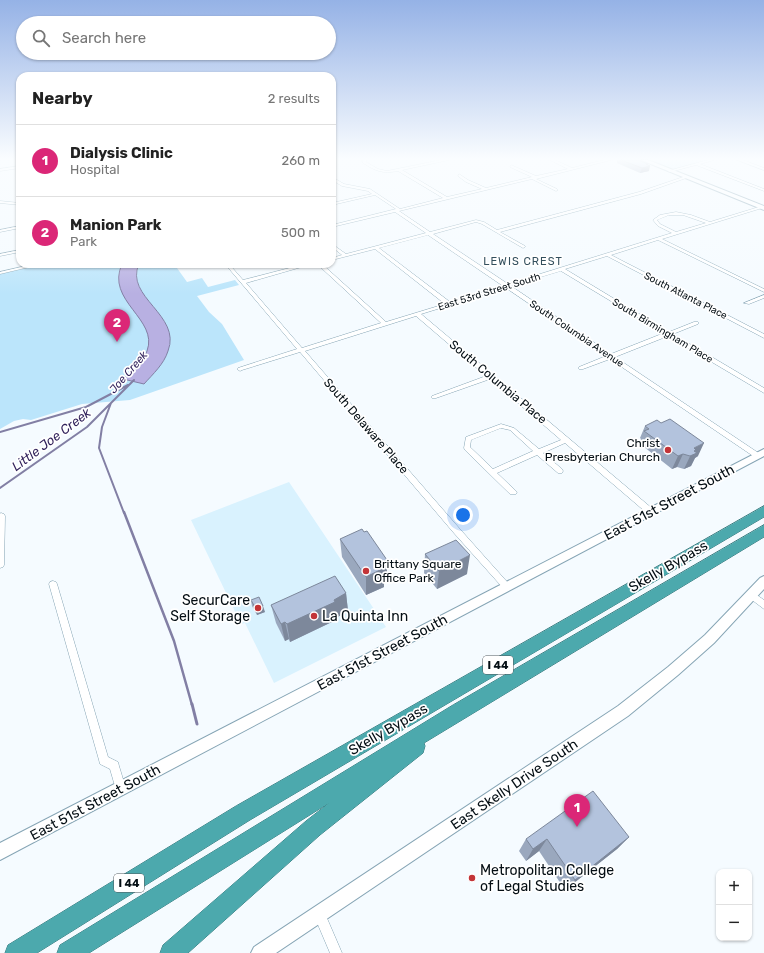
<!DOCTYPE html>
<meta charset="utf-8">
<style>
:root{--surface:#fff;--page:#f6f6f6;--text:#222;--muted:#767676;--line:#e0e0e0;--accent:#db2777}
body{margin:0;font-family:Rubik,sans-serif;background:var(--page);color:var(--text)}
.controls{position:absolute;right:12px;bottom:12px;display:grid;overflow:hidden;border-radius:8px;box-shadow:0 1px 3px #0004}
.controls button{width:36px;height:36px;display:grid;place-items:center;padding:0;border:0;border-bottom:1px solid var(--line);background:var(--surface);color:var(--text);font:20px sans-serif}
.you{position:absolute;left:463px;top:515px;width:14px;height:14px;margin:-10px;border:3px solid #fff;border-radius:50%;background:#1a73e8;box-shadow:0 0 0 6px #1a73e833}
.badge{display:grid;place-items:center;width:26px;height:26px;border-radius:50%;background:var(--accent);color:#fff;font-size:13px;font-weight:700}
.pin{position:absolute;translate:-50% -33px;filter:drop-shadow(0 1px 2px #0008)}
.pin::after{content:'';position:absolute;top:21px;width:14px;height:12px;background:inherit;clip-path:polygon(0 0,100% 0,50% 100%)}
.list{margin:0;padding:0;list-style:none}
h2{display:flex;justify-content:space-between;align-items:center;height:52px;margin:0;padding:0 16px;font-size:17px}
h2 small{font-size:13px;font-weight:400;color:var(--muted)}
.list li{display:grid;grid-template-columns:26px 1fr auto;gap:12px;align-items:center;box-sizing:border-box;height:72px;padding:0 16px;border-top:1px solid var(--line)}
.list b{display:block;font-size:15px;white-space:nowrap}
.list p{margin:0;font-size:13px;white-space:nowrap;color:var(--muted)}
.list em{font-size:13px;font-style:normal;color:var(--muted)}
.icon{flex:none;width:22px;height:22px;fill:none;stroke:currentColor;stroke-width:2;stroke-linecap:round;stroke-linejoin:round}
.map{position:relative;flex:none;width:764px;height:953px;overflow:hidden}
.search{position:absolute;background:var(--surface);box-shadow:0 1px 3px #0004;left:16px;top:16px;width:320px;height:44px;display:flex;align-items:center;gap:10px;box-sizing:border-box;padding:0 14px;border-radius:22px;color:var(--muted);font-size:15px}
.panel{position:absolute;background:var(--surface);box-shadow:0 1px 3px #0004;left:16px;top:72px;width:320px;height:196px;border-radius:12px}
.map>svg:first-child{display:block}
.built{fill:#d9f2fe}
.green{fill:#bbe5fb}
.water{fill:#b8b0e2;stroke:#827fa4}
.lines{fill:none;stroke-linecap:round;stroke-linejoin:round}
.stream-far2{stroke:#827fa4;stroke-width:2}
.stream-far1{stroke:#827fa4;stroke-width:2.5}
.stream{stroke:#827fa4;stroke-width:3}
.minor-casing{stroke:#86a5b5;stroke-width:1}
.secondary-casing{stroke:#86a5b5;stroke-width:2}
.motorway-casing{stroke:#337377;stroke-width:1}
.minor{fill:#fff;fill-rule:evenodd}
.secondary{fill:#fff;fill-rule:evenodd}
.motorway{fill:#4ca9ad;fill-rule:evenodd}
.wall{fill:#9aa8be}
.shaded-wall{fill:#7d889b}
.building{fill:#b3c3dd;stroke:#7d889b}
.poi-dot{fill:#c33437;stroke:#fff;stroke-width:1.5}
.labels{text-anchor:middle;stroke-width:3.5;stroke-linejoin:round;paint-order:stroke}
.far-street-label{font-size:10px;fill:#040e14;stroke:#fff}
.far-neighbourhood-label{font-size:11px;letter-spacing:1px;fill:#334f5d;stroke:#fff}
.far-water-label{font-size:11px;font-style:italic;fill:#2f1f59;stroke:#fff}
.shield{fill:#fff;stroke:#4f565a;stroke-width:1}
.shield-label{font-size:11px;font-weight:bold;fill:#040e14}
.street-label{font-size:12px;fill:#040e14;stroke:#fff}
.poi-label{font-size:12px;fill:#040e14;stroke:#fff;text-anchor:end}
.water-label{font-size:13px;font-style:italic;fill:#2f1f59;stroke:#fff}
.near-street-label{font-size:14px;fill:#040e14;stroke:#fff}
.near-poi-label{font-size:14px;fill:#040e14;stroke:#fff;text-anchor:start}
</style>
<div class="map">
<svg width="764" height="953" viewBox="0 0 764 953">
<rect width="100%" height="100%" fill="#f5fbff"/>
<path class="built" d="M650,160H708L673,169Z
M289,482L386,627L274,683L245,623L241,624L191,520Z"/>
<path class="green" d="M45,264H145L142,268H177L187,282L202,278L208,287L235,280L239,285L197,296L209,312L222,324L244,360L130,400L82,404L31,420L23,419L14,421L0,429V274Z"/>
<path class="water" d="M122,264H139C124,297 182,315 168,351C164,364 153,374 144,384L123,379C132,371 143,362 147,351C159,319 105,301 122,264Z"/>
<g class="lines">
<path class="stream-far2" d="M111,403L102,427L99,448L124,513
M0,432L86,407L128,385
M0,488L87,427L134,380"/>
<path class="stream-far1" d="M124,512L174,641L192,705"/>
<path class="stream" d="M192,704L197,724"/>
<g class="minor-casing">
<path id="minor" d="M362,160H366V162L378,169L387,171L441,160H449L402,170L447,197L482,189L466,182L458,176L459,174L468,180L486,188L532,177L510,167L511,165L536,176L568,169L550,160H555L572,168L604,160H611L536,179L557,189L558,190L556,191L532,179L399,211L430,232L476,220L484,222L497,230L639,192L686,176L689,177L641,194L500,232L525,246V247L523,248L482,224L476,222L433,234L508,284L672,233L658,226L653,220L660,215L676,212L691,215L710,222L762,206V208L662,239L764,289V292L658,240L611,255L764,334V338L607,256L565,269L669,332L694,322H698V324L673,334L764,388V393L668,336L615,357L760,454L761,456L760,458H756L610,359L583,369H579V367L606,356L506,288L421,314L654,510L655,512L654,514H648L565,443L543,453L562,469L563,471L562,473H558L537,455L497,473L517,492L516,494H510L465,450L464,448L466,437L501,424L514,428L539,449L561,440L490,379L436,398H432L431,397L432,396L486,376L416,316L305,351L459,528L509,584L510,586L509,588L506,589L503,588L453,532L300,352L242,370L240,371L237,369L238,368L297,349L225,264H229L243,280L305,264H312L246,283L302,348L381,323L317,264H322L386,322L445,304L375,249L332,260V258L342,255L332,247V244L346,254L426,233L395,212L332,227V225L396,209L375,195L332,205V203L372,194L368,191L342,186L332,180V177L344,184L370,189L400,209L443,198L398,171C382,174 376,171 363,163ZM669,215H683L706,223L676,232L660,224L657,220ZM428,235L503,286L450,302L379,248ZM561,271L664,333L611,354L511,286ZM501,428L510,430L533,451L493,469L470,447L471,440Z
M708,160H714L700,164L764,189V191L696,165L670,172L668,171Z
M737,160H743L764,168V170Z
M20,166V168L0,171V169Z
M0,201L20,203V205L0,203Z
M20,226V228L0,232V230Z
M20,250V252L0,256V254Z
M34,264H42L0,274V272Z
M764,295V298L749,304L744,303Z
M1,513L4,514L5,516L4,565L3,567L0,568V514Z
M53,581L56,582L57,584L108,757L118,762L119,766L126,789L125,793L121,794L117,793L110,769L100,764L99,760L49,584L50,582Z
M751,591L764,600V609L748,597L747,595L748,593Z
M319,907L323,909L342,953H330L313,913L315,909Z"/>
</g>
<g class="secondary-casing">
<path id="secondary" d="M641,160H648L764,206V210Z
M764,449V456L0,860V843Z
M764,576V589L714,643L678,675L628,716L276,953H251L254,947L618,706L668,667L705,635L760,578Z"/>
</g>
<g class="motorway-casing">
<path id="motorway" d="M764,506V517L250,820L37,953H5L8,945L236,806Z
M764,525V537L424,743L425,746L423,753L320,835L188,953H160L163,945L306,821L329,803L89,953H57L60,945L453,705Z"/>
</g>
<use href="#minor" class="minor"/>
<use href="#secondary" class="secondary"/>
<use href="#motorway" class="motorway"/>
</g>
<path class="wall" d="M617,160H638L648,164L649,171L640,173L617,163Z
M645,426L698,456L695,458L691,466L684,469L677,467L672,469L639,443L641,439L640,438Z
M340,539L387,560V578L384,580V587L366,595L342,557Z
M425,554L467,574L437,589L424,573Z
M346,593L348,611L336,618V620L290,642L289,639L285,641L276,623L271,605Z
M251,600L265,612L257,615L252,606Z
M629,837L617,849L565,890L539,851L526,861L519,851L526,839Z"/>
<path class="shaded-wall" d="M646,164H648L647,167L650,166L649,171L640,173L642,168Z
M704,443L698,456L695,458L691,466L684,469L694,448Z
M683,454L677,467L672,469L678,456Z
M470,555L467,574L437,589L439,571Z
M387,560V578L384,580V587L366,595V577L380,563Z
M346,593L348,611L336,618V620L290,642L287,624Z
M263,606L265,612L257,615L256,609Z
M285,622L289,639L285,641L281,624Z
M629,837L617,849L565,890L575,880Z
M547,839L539,851L526,861L533,849Z"/>
<path class="building" d="M621,160H638L648,164H646L650,166L642,168Z
M670,419L704,443L694,448L696,450L694,451L697,453L690,456L683,454L678,456L644,431L649,429L645,426L657,420L661,423Z
M362,529L364,532L367,531L387,560L380,563L384,568L366,577L340,539Z
M456,540L470,555L439,571L425,554Z
M335,576L346,593L334,600L335,602L287,624L285,622L281,624L271,605Z
M259,597L263,606L256,609L251,600Z
M593,791L629,837L575,880L547,839L533,849L526,839Z"/>
<linearGradient id="sky" x2="0" y2="1"><stop stop-color="#95b2e6"/><stop offset="0.54" stop-color="#fafdff"/><stop offset="1" stop-color="#fafdff" stop-opacity="0"/></linearGradient>
<rect width="764" height="294" fill="url(#sky)"/>
<g class="poi-dot">
<circle cx="668" cy="450" r="4"/>
<circle cx="366" cy="571" r="4"/>
<circle cx="258" cy="608" r="4"/>
<circle cx="314" cy="616" r="4"/>
<circle cx="472" cy="878" r="4"/>
</g>
<g class="labels">
<g class="far-street-label">
<text transform="translate(489 291) rotate(-17)" y="4">East 53rd Street South</text>
<text transform="translate(686 295) rotate(27)" y="4">South Atlanta Place</text>
<text transform="translate(663 330) rotate(31)" y="4">South Birmingham Place</text>
<text transform="translate(577 333) rotate(34)" y="4">South Columbia Avenue</text>
</g>
<g class="far-neighbourhood-label">
<text x="523" y="265">LEWIS CREST</text>
</g>
<g class="far-water-label">
<text transform="translate(128 372) rotate(-49)" y="4">Joe Creek</text>
</g>
<g class="shield">
<rect x="483" y="656" width="30" height="18" rx="3"/>
<rect x="114" y="874" width="30" height="18" rx="3"/>
</g>
<g class="shield-label">
<text x="498" y="669">I 44</text>
<text x="129" y="887">I 44</text>
</g>
<g class="street-label">
<text transform="translate(498 382) rotate(40)" y="4">South Columbia Place</text>
<text transform="translate(366 426) rotate(49)" y="4">South Delaware Place</text>
</g>
<g class="poi-label">
<text x="660" y="447">Christ<tspan x="660" dy="14">Presbyterian Church</tspan></text>
<text x="374" y="568" text-anchor="start">Brittany Square<tspan x="374" dy="14">Office Park</tspan></text>
</g>
<g class="water-label">
<text transform="translate(51 439) rotate(-37)" y="5">Little Joe Creek</text>
</g>
<g class="near-street-label">
<text transform="translate(669 502) rotate(-28)" y="5">East 51st Street South</text>
<text transform="translate(668 566) rotate(-30)" y="5">Skelly Bypass</text>
<text transform="translate(382 652) rotate(-28)" y="5">East 51st Street South</text>
<text transform="translate(388 729) rotate(-30)" y="5">Skelly Bypass</text>
<text transform="translate(514 784) rotate(-34)" y="5">East Skelly Drive South</text>
<text transform="translate(95 802) rotate(-28)" y="5">East 51st Street South</text>
</g>
<g class="near-poi-label">
<text x="250" y="605" text-anchor="end">SecurCare<tspan x="250" dy="16">Self Storage</tspan></text>
<text x="322" y="621">La Quinta Inn</text>
<text x="480" y="875">Metropolitan College<tspan x="480" dy="16">of Legal Studies</tspan></text>
</g>
</g>
</svg>
<div class="controls">
<button>+</button>
<button>−</button>
</div>
<div class="you"></div>
<div class="pin badge" style="left:577px;top:827px">1</div>
<div class="pin badge" style="left:117px;top:342px">2</div>
<div class="search"><svg class="icon" aria-label="search" viewBox="0 0 24 24"><circle cx="10" cy="10" r="6"/><path d="M15 15l6 6"/></svg>Search here</div>
<section class="panel">
<h2>Nearby<small>2 results</small></h2>
<ul class="list">
<li><span class="badge">1</span><div><b>Dialysis Clinic</b><p>Hospital</p></div><em>260 m</em></li>
<li><span class="badge">2</span><div><b>Manion Park</b><p>Park</p></div><em>500 m</em></li>
</ul>
</section>
</div>
